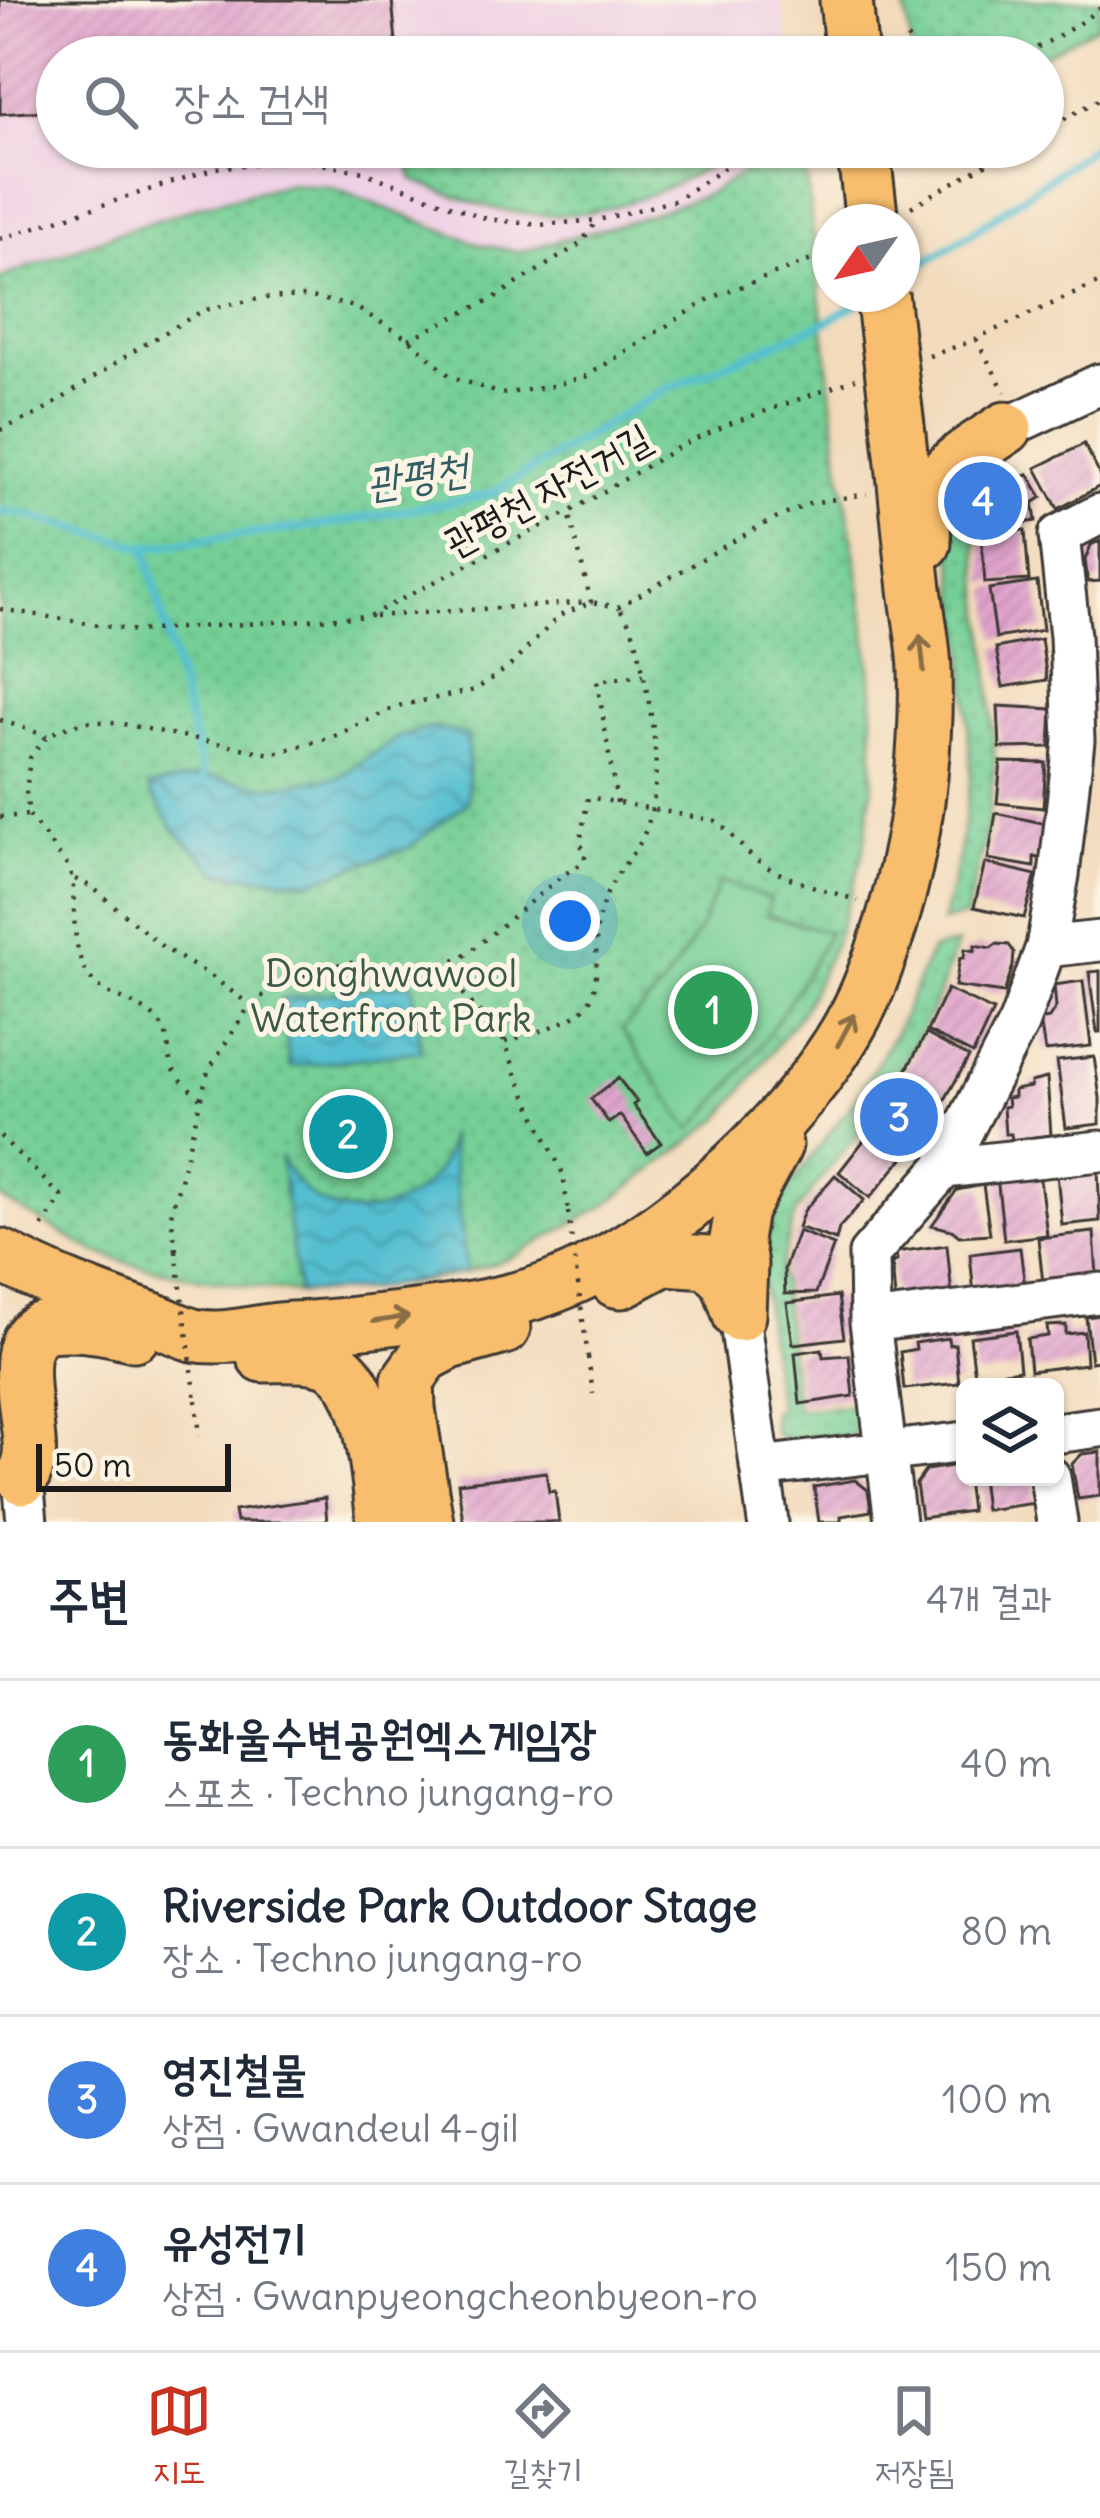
<!DOCTYPE html>
<html lang="ko">
<meta charset="utf-8">
<style>
:root{--surface:#fff;--page:#f6f6f7;--text:#1f2937;--muted:#747a83;--line:#e0e1e3;--accent:#c8321e}
body{margin:0;font-family:Delius,"Poor Story",sans-serif;background:var(--page);color:var(--text)}
.controls{position:absolute;right:36px;bottom:36px;display:grid;overflow:hidden;border-radius:18px;box-shadow:0 3px 9px #0004}
.controls button{width:108px;height:108px;display:grid;place-items:center;padding:0;border:0;border-bottom:3px solid var(--line);background:var(--surface);color:var(--text);font:60px sans-serif}
.compass{position:absolute;left:812px;top:204px;width:108px;height:108px;border-radius:50%;background:var(--surface);box-shadow:0 3px 9px #0004;rotate:236deg}
.scale{position:absolute;left:36px;bottom:30px;width:195px;box-sizing:border-box;padding-left:12px;border:6px solid #1c1c1c;border-top:0;font-size:33px;line-height:42px;white-space:nowrap;color:#1c1c1c;-webkit-text-stroke:9px #fcf5e5;paint-order:stroke}
.you{position:absolute;left:570px;top:921px;width:42px;height:42px;margin:-30px;border:9px solid #fff;border-radius:50%;background:#1a73e8;box-shadow:0 0 0 18px #1a73e833}
.badge{display:grid;place-items:center;width:78px;height:78px;border-radius:50%;background:var(--accent);color:#fff;font-size:39px;font-weight:700}
.pin{position:absolute;translate:-50% -50%;border:6px solid #fff;box-shadow:0 3px 12px #0006}
.list{margin:0;padding:0;list-style:none}
h2{display:flex;justify-content:space-between;align-items:center;height:156px;margin:0;padding:0 48px;font-size:51px}
h2 small{font-size:39px;font-weight:400;color:var(--muted)}
.list li{display:grid;grid-template-columns:78px 1fr auto;gap:36px;align-items:center;box-sizing:border-box;height:168px;padding:0 48px;border-top:3px solid var(--line)}
.list b{display:block;font-size:45px;white-space:nowrap}
.list p{margin:0;font-size:39px;white-space:nowrap;color:var(--muted)}
.list em{font-size:39px;font-style:normal;color:var(--muted)}
.icon{flex:none;width:66px;height:66px;fill:none;stroke:currentColor;stroke-width:2;stroke-linecap:round;stroke-linejoin:round}
.map{position:relative;flex:none;width:1100px;height:1522px;overflow:hidden}
.search{position:absolute;background:var(--surface);box-shadow:0 3px 9px #0004;left:36px;right:36px;top:36px;height:132px;display:flex;align-items:center;gap:30px;box-sizing:border-box;padding:0 42px;border-radius:66px;color:var(--muted);font-size:45px}
.sheet{height:828px;background:var(--surface)}
nav{display:flex;justify-content:space-around;align-items:center;box-sizing:border-box;height:168px;border-top:3px solid var(--line);background:var(--surface);font-size:33px;color:var(--muted)}
nav a{display:grid;justify-items:center;gap:6px}
nav .on{color:var(--accent)}
.map>svg:first-child{display:block}
.built{fill:#efd0e5}
.grass{fill:url(#grass-dots);stroke:#487659;stroke-width:3}
.pitch{fill:#75cf96;stroke:#487659;stroke-width:3}
.water{fill:url(#water-waves);stroke:#386e76;stroke-width:3}
.lines{fill:none;stroke-linecap:round;stroke-linejoin:round}
.stream{stroke:#55bfd1;stroke-width:8}
.building{fill:url(#building-hatch)}
.minor-casing{stroke:#3c3834;stroke-width:45}
.major-casing{stroke:#3c3834;stroke-width:57}
.path{stroke:#3c3834;stroke-width:4.5;stroke-dasharray:3 9;stroke-linecap:butt}
.minor{stroke:#fff;stroke-width:39}
.major{stroke:#f9be6d;stroke-width:51}
.major-bridge-casing{stroke:#3c3834;stroke-width:57;stroke-linecap:butt}
.path-bridge{stroke:#3c3834;stroke-width:4.5;stroke-dasharray:3 9;stroke-linecap:butt}
.major-bridge{stroke:#f9be6d;stroke-width:51}
.oneway{stroke:#8a6d44}
.labels{text-anchor:middle;stroke-width:10;stroke-linejoin:round;paint-order:stroke}
.street-label{font-size:39px;fill:#1c1c1c;stroke:#fcf5e5}
.park-label{font-size:39px;fill:#3b5b47;stroke:#fcf5e5}
.water-label{font-size:42px;font-style:italic;fill:#335d64;stroke:#fcf5e5}
</style>
<div class="map">
<svg width="1100" height="1522" viewBox="0 0 1100 1522">
<defs>
<pattern id="grass-dots" width="8" height="8" patternUnits="userSpaceOnUse" patternTransform="scale(3)"><rect width="8" height="8" fill="#75cf96"/><path d="M2 2h.1M6 6h.1" fill="none" stroke="#65b181" stroke-width="1.8" stroke-linecap="round"/></pattern>
<pattern id="water-waves" width="16" height="10" patternUnits="userSpaceOnUse" patternTransform="scale(3)"><rect width="16" height="10" fill="#55bfd1"/><path d="M0 5q4-4 8 0t8 0" fill="none" stroke="#469aa9"/></pattern>
<pattern id="building-hatch" width="6" height="6" patternUnits="userSpaceOnUse" patternTransform="scale(3)"><rect width="6" height="6" fill="#e0a3cc"/><path d="M-1 1l2-2M0 6l6-6M5 7l2-2" fill="none" stroke="#c08caf"/></pattern>
</defs>
<rect width="100%" height="100%" fill="#fcf5e5"/>
<filter id="ink" filterUnits="userSpaceOnUse"><feTurbulence type="fractalNoise" baseFrequency=".00833" numOctaves="2"/><feDisplacementMap in="SourceGraphic" scale="24" xChannelSelector="R" yChannelSelector="G"/><feConvolveMatrix kernelMatrix="1 2 1 2 8 2 1 2 1" color-interpolation-filters="sRGB"/></filter>
<filter id="wash" filterUnits="userSpaceOnUse"><feTurbulence type="fractalNoise" baseFrequency=".004" numOctaves="4" result="noise"/><feDisplacementMap in="SourceGraphic" scale="48" xChannelSelector="R" yChannelSelector="G"/><feGaussianBlur stdDeviation="2.7" result="paint"/><feColorMatrix in="noise" values="0 0 0 0 0 0 0 0 0 0 0 0 0 0 0 0 0 1.4 0 .05"/><feComposite in="paint" operator="in"/></filter>
<g filter="url(#wash)">
<rect width="100%" height="100%" fill="#f2dabb"/>
<path class="built" d="M0,0H781L790,57H57V147H786L710,193L634,220L518,252L479,244L328,186L287,184L202,205L112,235L0,278Z"/>
<path class="grass" d="M904,0H1100V24L1039,57H913Z
M406,147H740C675,189 601,224 520,213C483,209 448,193 413,180Z
M786,147H803L839,461L859,576L873,692V784L863,855L835,943L803,1010L755,1074L720,1119L609,1203L511,1258L467,1272L425,1281L365,1290L298,1293L201,1279L131,1264L95,1252L0,1198V278L112,235L203,205L287,184L328,186L479,244L518,252L634,220L710,193Z
M971,495L988,656L995,761L987,829L966,916L942,922L958,861L971,777L964,642L949,531Z
M957,944L935,1004L897,1075L864,1128L826,1172L795,1214L780,1268L796,1409L857,1404L859,1427L850,1437L785,1441L774,1432L772,1411L778,1410L759,1259L773,1220L789,1187L857,1097L898,1027L931,950Z"/>
<path class="pitch" d="M720,881L770,899L766,915L829,932C792,1002 747,1073 691,1130L622,1030L661,989L698,932Z"/>
<path class="water" d="M432,728L468,735V802L407,849L309,882L219,873L174,830L148,787L203,776L269,787L339,777L400,736Z
M412,983L421,1051L290,1067L281,999Z
M449,1133L467,1272L365,1290L298,1293L280,1156C289,1172 299,1188 315,1199C359,1228 421,1205 443,1160C447,1152 448,1142 449,1133Z"/>
<g class="lines">
<path class="stream" d="M902,276L969,235L1100,142
M0,511L19,513L145,547L330,524L489,495L664,390L828,321L866,298
M145,547L203,776"/>
</g>
<g id="blocks">
<path class="building" d="M0,0H392L397,52L330,57H57V110L0,114Z
M1084,444L1100,475V486L1058,509L1036,468Z
M1028,474L1042,497L1033,503L1036,521L979,530L976,497L997,495Z
M1025,530L1029,580L985,583L981,533Z
M1100,541V581L1088,582L1085,560L1091,545Z
M1037,582L1043,630L996,638L989,589Z
M1041,639L1047,680L1003,687L996,648Z
M998,706L1052,709L1050,747L1000,748Z
M1001,762L1046,763L1043,808L997,803Z
M996,813L1047,824L1042,859L1034,857V867L988,859Z
M985,863L1036,875L1024,918L974,907Z
M996,944L1009,945L1014,952L1013,966L1004,993L955,986L960,958H964L965,949L975,951V945L991,948Z
M1100,971V1032H1097L1089,972Z
M1083,981L1091,1046L1045,1051L1040,1020L1049,1018L1056,1007L1054,985Z
M947,989L993,1011L973,1054L927,1031Z
M926,1034L969,1057L943,1103L901,1080Z
M1094,1057L1100,1098V1124L1066,1128L1057,1061Z
M618,1078L637,1102L633,1105L661,1143L647,1153L620,1115L609,1123L591,1099Z
M1047,1078L1051,1135L1012,1140L1011,1134H1005L1003,1107L1008,1106L1007,1098L1014,1097V1090L1031,1087V1082Z
M899,1083L935,1106L911,1145L874,1121Z
M872,1130L905,1156L870,1198L839,1172Z
M1098,1170L1100,1221L1062,1225L1057,1174Z
M1039,1172L1047,1235L1004,1240L997,1176Z
M835,1175L864,1200L839,1228L836,1240L798,1227L804,1211Z
M983,1185L990,1234L959,1236L952,1230L932,1225L957,1190Z
M798,1231L834,1245L816,1293L785,1294L784,1269Z
M1094,1232L1097,1276L1043,1283L1038,1238Z
M947,1245L952,1296L895,1299L892,1262L897,1261L896,1252Z
M1020,1248L1025,1287L974,1294L970,1254Z
M838,1296L844,1338L793,1344L787,1303Z
M1100,1315V1361L1091,1362L1086,1317Z
M1066,1325V1334L1084,1332L1086,1364L1030,1371L1027,1339L1048,1336L1047,1326Z
M1016,1331L1020,1370L975,1376L970,1337Z
M948,1338L949,1345L955,1344L959,1383L904,1389L900,1352L916,1349L915,1343Z
M822,1349L823,1357L849,1355L853,1396L800,1404L795,1353Z
M1100,1452V1496L1078,1499L1072,1464L1082,1454Z
M965,1464L971,1511L921,1518L916,1484L926,1470Z
M546,1472L549,1492L555,1491L559,1522H463L458,1483Z
M981,1477H1032L1035,1503L985,1510Z
M855,1480L868,1490L871,1511L841,1516V1522H819L814,1487Z
M325,1498L327,1522H236L234,1511Z"/>
</g>
</g>
<g filter="url(#ink)">
<use href="#blocks" fill-opacity="0" stroke="#3c3834" stroke-width="3"/>
<g class="lines">
<g class="minor-casing">
<path id="minor" d="M1006,428L1100,384
M1046,947L1100,941
M944,1168L1100,1151
M739,1315L768,1522
M870,1322L1100,1293
M1055,1433L1100,1427
M760,1467L965,1442
M1050,1477L1057,1522
M23,1478L27,1522
M895,1522L870,1322L869,1254L944,1168L1019,1022L1046,947L1059,875L1074,741L1070,636L1059,535L1100,514"/>
</g>
<g class="major-casing">
<path id="major" d="M846,0L852,57
M863,147L872,222
M925,543C918,478 958,460 1006,428
M0,1255C48,1281 99,1300 150,1318C164,1323 179,1331 193,1335C227,1342 257,1329 291,1328C328,1327 363,1322 399,1318C447,1312 497,1306 542,1291C664,1249 825,1102 871,981C910,882 928,777 925,670C924,640 917,610 914,580C908,529 904,477 898,426
M616,1281L621,1282L664,1259L709,1262L727,1280L739,1314
M739,1315L741,1264L736,1240L741,1210L776,1145
M263,1356C282,1356 303,1354 321,1359C374,1371 377,1478 383,1522
M23,1478C25,1472 28,1466 29,1460C34,1424 0,1333 50,1326C79,1323 105,1327 134,1335
M427,1522L409,1409L408,1380L425,1356L450,1343L504,1328"/>
</g>
<path class="path" d="M907,38L926,57
M1015,57C1046,45 1074,28 1100,8
M1043,131L1100,99
M911,207L1015,147
M0,239L215,168L300,160L363,172L487,219L539,225L598,220L676,200L756,147
M409,339L494,298L580,244L596,222
M976,339L1005,392
M929,356L964,344L1100,282
M0,430L42,412L140,347L204,310L263,298L307,296L355,307L409,339L450,376L501,394L548,387L587,376L711,298L830,253
M0,609L136,631L369,616L569,512L679,447L729,424L856,379
M375,616L591,602L569,512
M0,720L47,736
M617,803L597,681L643,675
M0,817L29,815
M75,879L92,887L164,948L211,976L250,1005
M418,968L461,959L563,875L583,863L586,854L580,843L588,797L716,821C732,833 742,850 758,861C786,881 825,889 858,901
M505,1042C529,1034 562,1027 582,1010C605,990 592,948 598,921C601,907 607,891 615,878C625,862 638,851 645,832C664,783 654,727 644,677C639,652 636,628 619,608
M200,1098C192,1090 179,1080 174,1070C167,1057 171,1039 161,1025C147,1006 123,1001 105,991C67,968 77,915 72,878L68,867L29,815L26,792L30,758L47,736L68,726L92,721L123,724L271,754L332,737L398,706L475,690L509,667L559,616L591,602L618,607L762,525L811,503L867,494
M0,1136L62,1197L41,1229
M176,1250L171,1215L208,1071L250,1005L283,981L348,962L413,969L461,991L505,1042L518,1079L563,1174L568,1212
M588,1357L593,1394
M196,1400L200,1436"/>
<use href="#minor" class="minor"/>
<use href="#major" class="major"/>
<g class="major-bridge-casing">
<path id="major-bridge" d="M882,294L898,426"/>
</g>
<path class="path-bridge" d="M568,1212L588,1357
M176,1250L196,1400"/>
<use href="#major-bridge" class="major-bridge"/>
</g>
<defs><path id="oneway-shaft" d="M-6 0H5M1.5-3L5.5 0L1.5 3" fill="none" stroke-width="1.6" stroke-linecap="round" stroke-linejoin="round" transform="scale(3)"/></defs>
<g class="oneway">
<use href="#oneway-shaft" transform="translate(922 653) rotate(-96)"/>
<use href="#oneway-shaft" transform="translate(846 1030) rotate(-62)"/>
<use href="#oneway-shaft" transform="translate(391 1319) rotate(-8)"/>
</g>
</g>
<g class="labels">
<g class="street-label">
<text transform="translate(547 489) rotate(-29)" y="14">관평천 자전거길</text>
</g>
<g class="park-label">
<text x="391" y="987">Donghwawool<tspan x="391" dy="45">Waterfront Park</tspan></text>
</g>
<g class="water-label">
<text transform="translate(417 475) rotate(-9)" y="15">관평천</text>
</g>
</g>
</svg>
<div class="controls">
<button><svg class="icon" aria-label="layers" viewBox="0 0 24 24"><path d="M12 4l9 5-9 5-9-5zM3 14l9 5 9-5"/></svg></button>
</div>
<svg class="compass" viewBox="-18 -18 36 36"><path d="M0-13l5 13h-10z" fill="#e53935"/><path d="M0 13l5-13h-10z" fill="#747a83"/></svg>
<div class="scale">50 m</div>
<div class="you"></div>
<div class="pin badge" style="left:713px;top:1010px;background:#2e9e5b">1</div>
<div class="pin badge" style="left:348px;top:1134px;background:#0f9aa8">2</div>
<div class="pin badge" style="left:899px;top:1117px;background:#3f7fe0">3</div>
<div class="pin badge" style="left:983px;top:501px;background:#3f7fe0">4</div>
<div class="search"><svg class="icon" aria-label="search" viewBox="0 0 24 24"><circle cx="10" cy="10" r="6"/><path d="M15 15l6 6"/></svg>장소 검색</div>
</div>
<section class="sheet">
<h2>주변<small>4개 결과</small></h2>
<ul class="list">
<li><span class="badge" style="background:#2e9e5b">1</span><div><b>동화울수변공원엑스게임장</b><p>스포츠 · Techno jungang-ro</p></div><em>40 m</em></li>
<li><span class="badge" style="background:#0f9aa8">2</span><div><b>Riverside Park Outdoor Stage</b><p>장소 · Techno jungang-ro</p></div><em>80 m</em></li>
<li><span class="badge" style="background:#3f7fe0">3</span><div><b>영진철물</b><p>상점 · Gwandeul 4-gil</p></div><em>100 m</em></li>
<li><span class="badge" style="background:#3f7fe0">4</span><div><b>유성전기</b><p>상점 · Gwanpyeongcheonbyeon-ro</p></div><em>150 m</em></li>
</ul>
</section>
<nav>
<a class="on"><svg class="icon" aria-label="map" viewBox="0 0 24 24"><path d="M3 6l6-2 6 2 6-2v14l-6 2-6-2-6 2zM9 4v14M15 6v14"/></svg>지도</a>
<a><svg class="icon" aria-label="directions" viewBox="0 0 24 24"><path d="M12 3l9 9-9 9-9-9zM9 14v-3h6M13 9l2 2-2 2"/></svg>길찾기</a>
<a><svg class="icon" aria-label="saved" viewBox="0 0 24 24"><path d="M7 4h10v16l-5-4-5 4z"/></svg>저장됨</a>
</nav>
